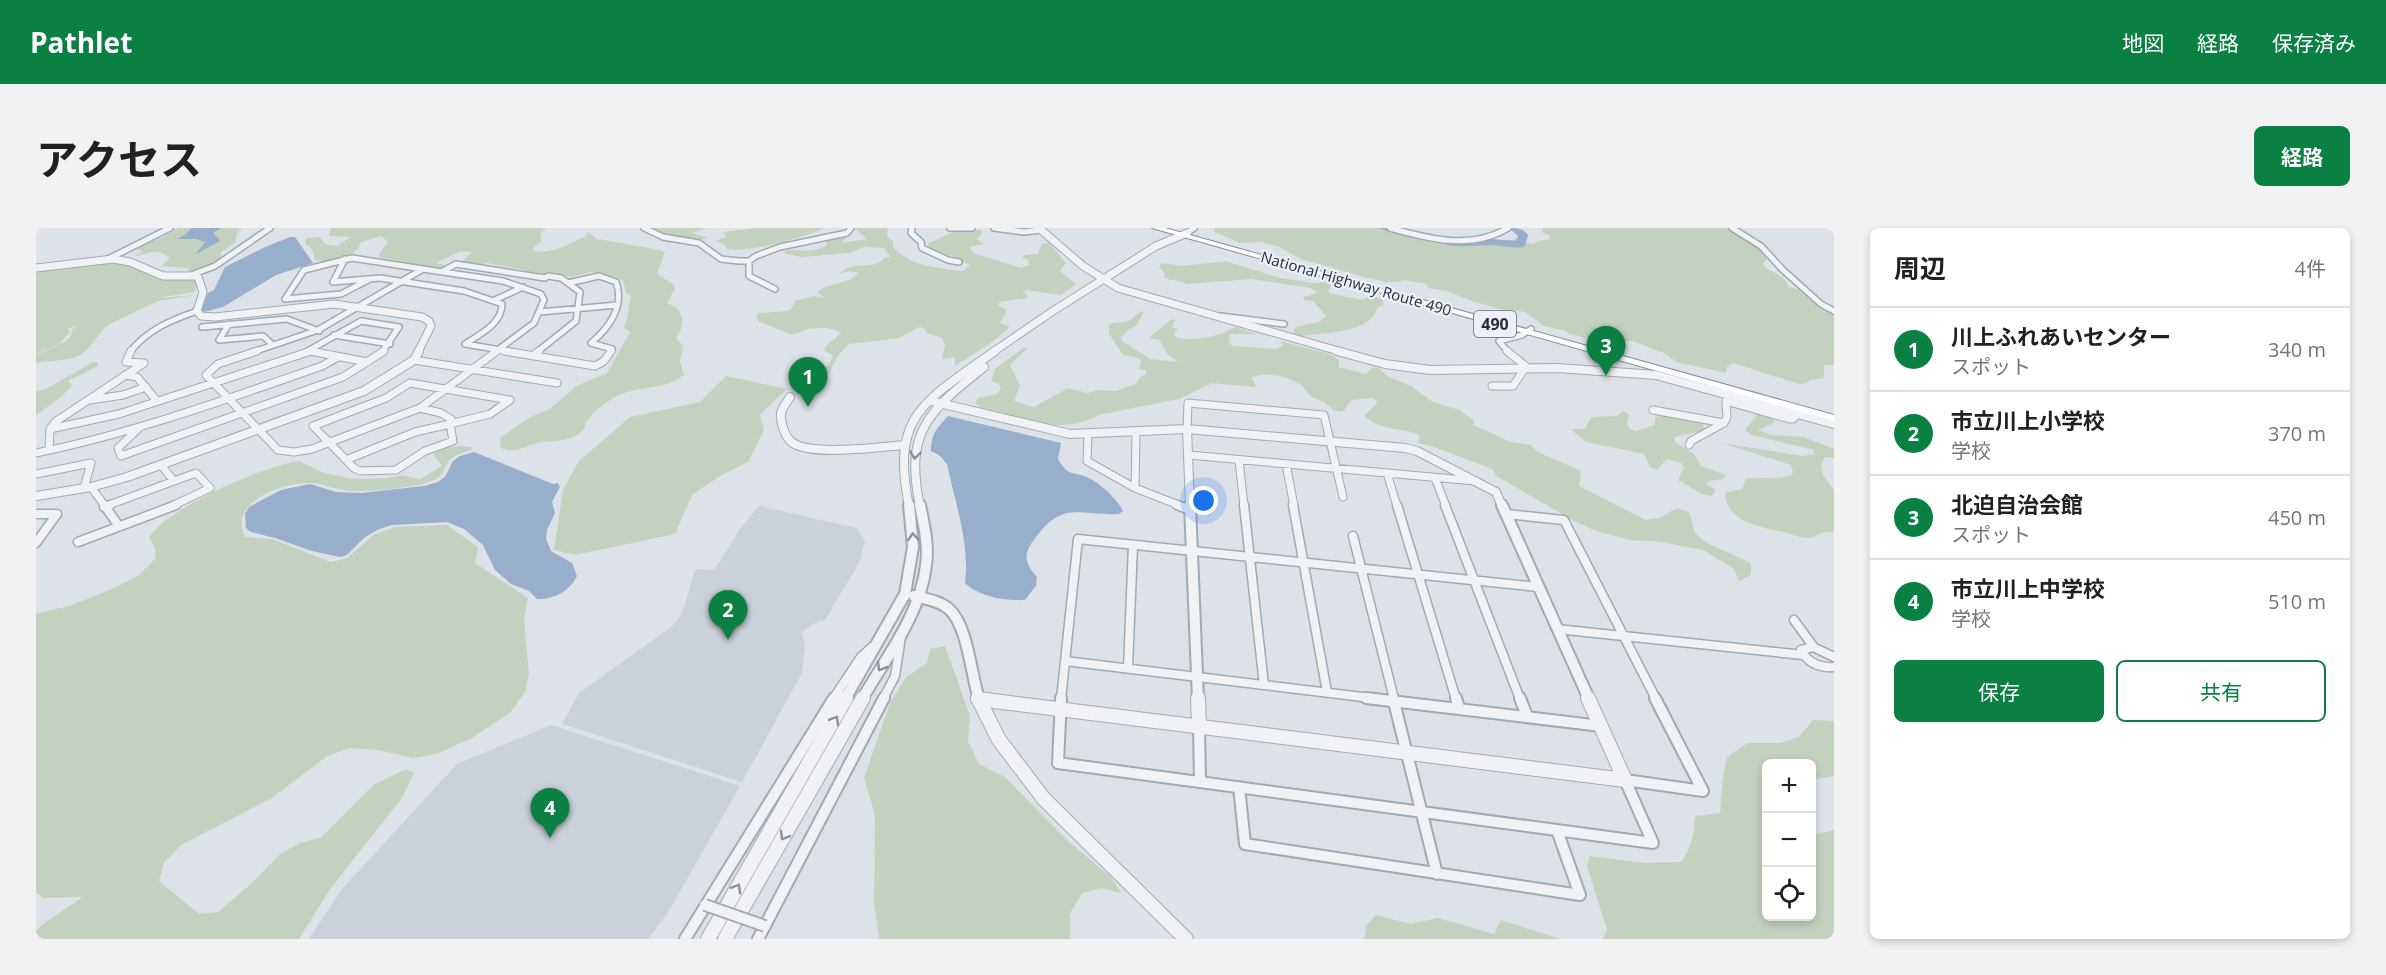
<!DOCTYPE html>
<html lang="ja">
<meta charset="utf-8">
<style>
:root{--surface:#fff;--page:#f2f2f2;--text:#202124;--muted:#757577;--line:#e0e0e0;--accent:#0b8043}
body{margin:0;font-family:"Open Sans","Noto Sans JP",sans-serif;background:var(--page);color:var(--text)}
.controls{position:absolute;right:18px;bottom:18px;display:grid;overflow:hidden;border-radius:9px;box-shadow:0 3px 9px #0003}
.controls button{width:54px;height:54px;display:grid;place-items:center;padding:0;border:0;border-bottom:2px solid var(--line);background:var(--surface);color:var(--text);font:30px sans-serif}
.you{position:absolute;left:1168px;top:273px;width:21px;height:21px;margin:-15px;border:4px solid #fff;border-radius:50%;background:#1a73e8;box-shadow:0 0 0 9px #1a73e833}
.badge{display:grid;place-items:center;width:39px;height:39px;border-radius:50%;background:var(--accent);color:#fff;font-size:20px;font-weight:700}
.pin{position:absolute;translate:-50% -50px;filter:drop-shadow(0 2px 3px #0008)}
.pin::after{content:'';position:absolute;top:32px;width:21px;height:18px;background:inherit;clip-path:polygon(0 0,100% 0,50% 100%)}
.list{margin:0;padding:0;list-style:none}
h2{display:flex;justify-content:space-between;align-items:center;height:78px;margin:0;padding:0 24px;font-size:26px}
h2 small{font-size:20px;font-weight:400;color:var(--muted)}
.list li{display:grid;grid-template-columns:39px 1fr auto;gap:18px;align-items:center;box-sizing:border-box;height:84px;padding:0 24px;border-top:2px solid var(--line)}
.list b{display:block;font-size:22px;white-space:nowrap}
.list p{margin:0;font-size:20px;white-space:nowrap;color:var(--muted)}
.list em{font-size:20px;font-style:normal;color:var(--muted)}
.actions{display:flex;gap:12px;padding:18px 24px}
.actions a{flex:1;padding:14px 0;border:2px solid var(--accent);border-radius:9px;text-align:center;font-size:21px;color:var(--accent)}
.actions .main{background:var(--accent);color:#fff}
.icon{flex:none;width:33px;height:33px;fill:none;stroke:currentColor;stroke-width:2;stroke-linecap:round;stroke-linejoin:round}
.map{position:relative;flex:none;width:1798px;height:711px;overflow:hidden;border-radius:9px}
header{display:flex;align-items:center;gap:36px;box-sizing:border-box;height:84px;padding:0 30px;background:var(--accent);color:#fff}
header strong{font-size:28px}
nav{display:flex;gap:33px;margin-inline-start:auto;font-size:21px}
.intro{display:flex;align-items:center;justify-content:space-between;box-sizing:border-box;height:144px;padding:0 36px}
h1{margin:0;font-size:42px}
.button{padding:15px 27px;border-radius:9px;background:var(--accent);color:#fff;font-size:21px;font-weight:700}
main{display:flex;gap:36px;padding:0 36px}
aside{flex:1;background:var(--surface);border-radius:9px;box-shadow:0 3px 9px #0003}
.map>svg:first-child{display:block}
.built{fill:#cbd1da}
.green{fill:#c3d2be}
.water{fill:#97afca}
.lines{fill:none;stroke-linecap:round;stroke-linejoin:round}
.river{fill:#97afca;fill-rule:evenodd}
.minor-far3-casing{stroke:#a2a9b2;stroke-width:8}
.minor-far2-casing{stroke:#a2a9b2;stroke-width:9}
.minor-far1-casing{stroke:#a2a9b2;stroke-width:11}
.minor-casing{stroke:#a2a9b2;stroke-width:14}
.tertiary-far3-casing{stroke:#a2a9b2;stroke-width:9}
.tertiary-far2-casing{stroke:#a2a9b2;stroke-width:10}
.tertiary-far1-casing{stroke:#a2a9b2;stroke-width:14}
.tertiary-casing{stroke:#a2a9b2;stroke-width:16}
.trunk-casing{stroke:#848f9f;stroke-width:2}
.minor-far3{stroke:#f0f2f6;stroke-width:5}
.minor-far2{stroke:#f0f2f6;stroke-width:7}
.minor-far1{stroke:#f0f2f6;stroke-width:8}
.minor{stroke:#f0f2f6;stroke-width:10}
.tertiary-far3{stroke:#f0f2f6;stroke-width:7}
.tertiary-far2{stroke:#f0f2f6;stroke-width:8}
.tertiary-far1{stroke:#f0f2f6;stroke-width:10}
.tertiary{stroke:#f0f2f6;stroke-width:14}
.trunk{fill:#fff;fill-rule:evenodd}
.minor-bridge-casing{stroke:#a2a9b2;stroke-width:14;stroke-linecap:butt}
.minor-bridge{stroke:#f0f2f6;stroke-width:10}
.oneway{stroke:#8b909a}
.labels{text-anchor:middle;stroke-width:4.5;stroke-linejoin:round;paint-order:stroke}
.far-street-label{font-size:15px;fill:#262f3f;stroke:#edf0f6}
.shield{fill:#edf0f6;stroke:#626976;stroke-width:1.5}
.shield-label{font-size:16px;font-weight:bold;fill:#262f3f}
</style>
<header>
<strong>Pathlet</strong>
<nav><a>地図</a><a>経路</a><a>保存済み</a></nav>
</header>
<div class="intro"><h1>アクセス</h1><a class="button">経路</a></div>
<main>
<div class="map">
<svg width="1798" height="711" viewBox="0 0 1798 711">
<rect width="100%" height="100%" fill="#dde2e8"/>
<path class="built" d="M723,278L821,300L829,313L824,333L789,392L782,393L766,404L769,421L766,445L706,554L526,496L543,465L635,399L646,386L659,342L679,341L704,301Z
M515,497L704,558L633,683L612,711H273L305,662L421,536Z"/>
<path class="green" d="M142,0H206L201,5L199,15L185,24V30L161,44L152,45V40L125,38L134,30C119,18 112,27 98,28L107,23L100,21L102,19L125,10Z
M295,0H510L504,6L505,14L498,19V23C516,27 534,15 550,8L552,4L561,11L624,22L629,24L621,46L637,56L639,61L631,75L641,80C649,91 648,99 640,110L647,118L644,133L648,147C632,159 618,158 599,162C579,166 561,179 549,195V200C537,214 522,212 506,214C489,216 484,227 465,220L464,210L494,189L514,181L540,158L571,145L594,104L588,99C594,88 591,79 595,68L590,65L587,53L580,49L554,44L537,49L492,44L489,42L450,35L436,38L424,35L437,24L425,23L400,35L410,37L404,41L344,29L343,26L352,14L345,8L325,14C321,31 294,35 279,32L276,21L269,15L270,10L284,9L289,16L302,18L314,9L293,8Z
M610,0H670L656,5L672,10C650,16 630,9 610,0Z
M719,0H787C773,9 707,26 691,21L690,18L679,12L690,10L688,4Z
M818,0H852L851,9L857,13V19C877,39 897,39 924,43L929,42L934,37L924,33L923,30L896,22L891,16L917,4L945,2L946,4L941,12L948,16L934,19L937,25L985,40L993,37L992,32L986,29L989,27L1002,26L1006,16L1013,15L1030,35L1024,43L1040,56L1025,67L990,62L987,64L992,68L991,70L964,74L962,77L971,82L964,95L974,99L956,114L919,138V129L906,131L909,117L906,110L891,105L888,100L883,99L863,110L813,116C800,126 792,150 782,164H771L780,159L787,146L781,142L793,137L797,127L790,124L788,120L805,105C798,99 778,99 769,102C763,104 761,107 754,106L722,93L720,89L722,85L752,83L758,77V73L779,68L789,70L782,65C789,53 808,60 823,45L814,43L803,46C818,31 840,43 848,30L854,29L848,20L828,19L813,25L766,29L747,25C758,17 771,29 791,17L789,13L813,8L805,15L831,11Z
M1178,0H1342L1399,13L1434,17L1459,12H1477L1479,10L1485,11L1486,14L1498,16L1501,13L1514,11L1513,7L1506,4L1507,0H1692L1728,23L1732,29L1727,36L1730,40L1748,50L1753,59L1761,61L1786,81L1798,86V137H1788V150L1775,152L1766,157L1697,135L1691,139L1690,145L1640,134L1630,126L1597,113H1562L1533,106L1530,103L1508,98L1489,84L1464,81L1436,73L1411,63L1392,60L1390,56L1368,52L1362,54H1350L1328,49L1265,31L1243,19L1226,14L1204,15L1179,4Z
M75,33L88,34L117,47L156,49L160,52L159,64L121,70L160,67L122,73L78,94L69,99L51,122L44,127L34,131L0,135V127L30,113L36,106V101L43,97L31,101L34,104L23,116L0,126V41Z
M1190,33L1244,50L1278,55L1292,54L1295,57L1292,63L1296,66L1327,72L1336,67L1347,72V77L1341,80C1335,107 1283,104 1262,109L1257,106L1259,99L1283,94L1290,88L1277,73L1267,72L1268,69L1281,65L1275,60L1215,51L1152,56L1128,50L1129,46L1123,39L1126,35L1147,38Z
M1108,83L1100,98L1092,102L1085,110L1087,114L1115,131L1140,134L1141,132L1131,126L1124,112L1113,110L1134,92L1139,91L1136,99L1142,101L1138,106L1141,110C1159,113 1184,109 1199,99L1221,106H1194L1193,115L1197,118L1241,121L1247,117L1244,113L1294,126L1303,132V139L1329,146L1336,140H1343L1351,148L1375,158L1395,173L1423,182L1438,192L1437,197L1475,214L1494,217L1502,224L1545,243L1543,258L1610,292L1623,290L1641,280L1653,284C1656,290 1656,297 1658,302C1665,318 1701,325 1715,336V347L1703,353L1698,341L1667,322L1619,313L1595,312L1563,304L1540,294L1460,248L1456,241L1398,219L1382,215L1384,207C1363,199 1346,203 1328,188L1342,174L1336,170L1315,172L1308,183C1296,185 1296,179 1288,174C1284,172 1279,171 1275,168C1271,165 1269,160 1265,157C1251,148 1230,143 1215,150L1220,158L1217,159L1176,155L1143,171L1062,187C1027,209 979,189 944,179L939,175L942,170L961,166L965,161L963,156L955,153L959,141L987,120H992L974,137L984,158L978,173L998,179L1032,160L1051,165L1062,162L1080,163L1100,156L1104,149L1110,146V142L1103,141L1105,132L1099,129L1087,127L1073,106V97C1080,93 1087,96 1094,92C1100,88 1101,85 1108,83Z
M57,134L62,135V138L32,153L36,158L25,169L0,187V163L10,161Z
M690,148L751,161L724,187L728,202L712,234L684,248L656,267L639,306L539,327L518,322L527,262L543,233L594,189L664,174Z
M1587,183L1593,186L1591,196L1594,201L1600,203L1619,197V189L1629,188L1667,194L1668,202C1658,206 1647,205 1638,210L1639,214L1658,226L1665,238L1690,247L1687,251L1672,253L1671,257L1680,262L1676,268L1666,266L1642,252L1648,240L1646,235L1631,231L1621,242L1614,239L1608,226L1550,214L1535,201H1549L1555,189L1581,188Z
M1722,186H1732L1739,190L1736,196L1722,202L1736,207L1768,209L1798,221V230L1789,229L1785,237L1787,247L1798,262V304C1784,302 1783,309 1771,310C1764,310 1755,306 1748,304C1725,299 1690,294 1689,265L1706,261L1710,251C1728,247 1739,254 1757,246L1755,237L1686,215L1766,228L1778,226V222L1716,207L1709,202Z
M422,218L435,219L437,221C430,224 422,226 416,230C403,240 414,249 387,256C370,260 331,264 314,263C300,262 287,255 273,255C245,255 192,274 209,309L236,311L295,334L311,330L337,307L359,299L411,297L442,319L439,335L492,370L488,390L493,446L489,464L475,484L436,510L401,526L377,530L342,522L313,520L290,529L236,570L145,617L128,635L123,653L163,686L182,684L216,655L244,626L264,615L284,610L339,556L370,541L378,545L366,570L294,661L263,711H0V703L7,696L47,669L7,670L0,664V386L36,377L78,360L103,347L120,330L119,320L113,309C135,278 225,239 263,233L288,245L318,251L351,250L365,247L384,251L406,238L397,226L408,220Z
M909,418L934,488L932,513L943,536L969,549L1034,615L1075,649L1085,665L1065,660L1046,665L1034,686V711H843L838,673L839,587L828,550L854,475L870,449L891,435L894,421Z
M1777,492L1798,493V548L1781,551L1776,556V536H1730V688H1776V607L1798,602V711H1567L1571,702L1551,638L1554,628L1610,635L1645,634C1656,619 1658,606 1659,588L1684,585L1687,549L1691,529L1712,515H1744L1763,509Z
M1340,687L1375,696L1402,690L1458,706L1465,692L1524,711H1328L1330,698Z"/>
<path class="water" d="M155,0H185L177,5L184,13L160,26L169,14L160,11H141L150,6Z
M254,9H259L277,35L240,47L187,79L167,84L165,81L172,65L178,62L189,39L229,19Z
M912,188L1025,215L1022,231C1033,250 1036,242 1053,250C1065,256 1081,271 1087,283L1083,286C1041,288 1027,271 997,313C986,328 990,336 1001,349L1000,358L989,372C970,373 943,369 929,355C934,316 919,274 911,236L903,227L895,223C895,206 901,200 912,188Z
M438,224L517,256L522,255L524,259L516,274L519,285L511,302L510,311L515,323L536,335L541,348C534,363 517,372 501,371L493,363L475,356L459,342L447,317L428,301L411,294L356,297L341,302L328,310L311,327L304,329L276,323L239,310L215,304L210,300L209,286L213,279L245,262L274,256L300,264L325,265L388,258L402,254L409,249L417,233L424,228Z"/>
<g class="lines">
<path class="river" d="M1342,0H1360L1380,7L1375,10Z
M1473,0C1481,0 1487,0 1492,7L1489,19C1478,21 1466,17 1454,17C1437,17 1412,22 1397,11L1402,8L1431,13L1455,11L1480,13L1482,8Z"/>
<g class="minor-far3-casing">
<path id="minor-far3" d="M608,0L627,9L663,15L685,31L703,33H713L720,28L744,19L811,5L815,0
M876,0L875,5L885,14L886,20L912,32L923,34
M914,0H936
M958,0L988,4L1005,2
M1354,0C1393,11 1435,22 1472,0
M1696,0L1725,18L1747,42L1785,76L1798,83
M1151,5L1158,0
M309,31L297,54L344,50L428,63L466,76C466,96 444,106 429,116L477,124
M70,32L134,0
M713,33V48L739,61
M387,41L467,53L505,66L508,72L498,95L459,124
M407,43L420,36L509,50L512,48L525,50L532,55
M155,47L179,38L234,0
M332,52L305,66L249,71L268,42L316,30L387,41
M459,72L487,59
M504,84L581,77
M1185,88L1248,96
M193,96L183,112L227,108L237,117
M166,99L251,91L283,103
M298,107L354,116
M274,123L280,124
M94,124C111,102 135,92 161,83
M217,124L282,102L387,41
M270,124L325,93L363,99L346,124
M501,124L540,93L544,64L532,55L563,48L580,54C589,78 573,100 555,115L576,121L574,124
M1472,124L1463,113L1486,107L1495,101"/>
</g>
<g class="minor-far2-casing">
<path id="minor-far2" d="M221,123L182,136L170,147L242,222L258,224L276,221L384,180L461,123
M274,123L331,134
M468,123L559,138L568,133L575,123
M1471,123L1492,140
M498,127L503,123
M378,132L521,155
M89,147L101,149L121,173
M374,155L474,172L454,186L414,196L417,213L389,223L360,242L324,243L318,240L277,198L350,170Z
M1456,158H1477L1487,143L1486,140
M54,172L87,167L110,159
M384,180L405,185L415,191L414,196
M1617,182L1688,195
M103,200L82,220L85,228L307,149L348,123
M14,201L83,186L275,123
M1151,201L1152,175L1288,187L1307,269
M1052,207L1051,233L1099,260L1145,278
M1653,217L1655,213L1688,195L1691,189L1690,173L1753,191H1757L1762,186
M13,222L14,201L19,194L108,135L90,134L95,123
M0,225C98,205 191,171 286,138L302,129
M1153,227L1439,253
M310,232L379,204L414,196
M1203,232L1208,278
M1250,236L1258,278
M125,237L138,253
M1351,245L1361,278
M0,246L55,235L48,260
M1399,250L1410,278
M55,259L69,278
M1099,260L1100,204
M70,278L160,245L174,260L136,278"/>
</g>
<g class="minor-far1-casing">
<path id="minor-far1" d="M68,277L83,298
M1141,277L1154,282
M1208,277L1228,457
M1257,277L1291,464
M1361,277L1420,471
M1409,277L1484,471
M68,279L74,277
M0,286H21L0,315
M1470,286L1528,292L1620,471
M1317,308L1358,471
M42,314L140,277
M1758,392L1777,418
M1521,401L1767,427
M1798,429L1777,419L1765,422C1772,435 1784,440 1798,439
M1029,433L1343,471
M1092,440L1097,317
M797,471L825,429L836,419
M847,471L859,448L865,409
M1025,471L1042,311L1502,359"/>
</g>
<g class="minor-casing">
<path id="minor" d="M1025,470L1022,535L1617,615L1589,552
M1330,470L1565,498
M1357,470L1401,646
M1420,470L1423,480
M1484,470L1491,488
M1163,498L1164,554
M1589,552L1667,563L1619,470
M1203,559L1209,616L1544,667L1521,602
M649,711L798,470
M722,711L848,470"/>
</g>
<g class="tertiary-far3-casing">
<path id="tertiary-far3" d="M1003,0L1047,38L1082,60L1306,124
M0,40L77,31L94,34L127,48H159L162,49L167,64L161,83L165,88L179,89L298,76L386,89L393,93L395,98L382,124
M957,124L1017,83L1120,18L1151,5"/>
</g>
<g class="tertiary-far2-casing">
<path id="tertiary-far2" d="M1301,123L1349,136L1394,142L1521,140L1620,147L1798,196
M754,169C751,174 746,180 745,185C744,194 749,210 757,215C776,228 844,219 868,217
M899,174L1034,206L1151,201L1369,220L1381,223L1460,264L1466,278
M1151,201L1154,278
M0,268L55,259L91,249L328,163L378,132L383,123
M873,278C854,185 890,173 959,123
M884,278C868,203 893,183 948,139"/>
</g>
<g class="tertiary-far1-casing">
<path id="tertiary-far1" d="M1154,277L1162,471
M1466,277L1553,471
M878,368C890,371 904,373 913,381C932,398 935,447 943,471
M809,471L869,366L877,319L873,277
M826,471C850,430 885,385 890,337C893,317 888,297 884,277"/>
</g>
<g class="tertiary-casing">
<path id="tertiary" d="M942,470L963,512L1008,571L1150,711
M1162,470L1163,498
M1552,470L1589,552
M942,471L1589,552
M672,711L810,470
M689,711L827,470"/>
</g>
<g class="trunk-casing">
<path id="trunk" d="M1116,0H1129L1798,187V193Z"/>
</g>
<use href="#minor-far3" class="minor-far3"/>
<use href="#minor-far2" class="minor-far2"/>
<use href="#minor-far1" class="minor-far1"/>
<use href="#minor" class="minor"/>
<use href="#tertiary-far3" class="tertiary-far3"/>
<use href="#tertiary-far2" class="tertiary-far2"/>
<use href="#tertiary-far1" class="tertiary-far1"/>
<use href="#tertiary" class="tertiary"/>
<use href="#trunk" class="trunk"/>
<g class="minor-bridge-casing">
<path id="minor-bridge" d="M669,677L729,698"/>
</g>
<use href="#minor-bridge" class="minor-bridge"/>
</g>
<defs><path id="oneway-chevron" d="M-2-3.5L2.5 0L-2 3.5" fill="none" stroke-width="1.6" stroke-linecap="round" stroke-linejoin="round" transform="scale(1.5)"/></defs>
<g class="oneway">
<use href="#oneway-chevron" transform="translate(879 227) rotate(98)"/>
<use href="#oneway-chevron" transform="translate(877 309) rotate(-93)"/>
<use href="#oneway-chevron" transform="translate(845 439) rotate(120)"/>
<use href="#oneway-chevron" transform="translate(799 492) rotate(-60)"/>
<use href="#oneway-chevron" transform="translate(748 608) rotate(120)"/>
<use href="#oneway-chevron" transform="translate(701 660) rotate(-60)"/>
</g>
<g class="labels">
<g class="far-street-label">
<text transform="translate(1320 56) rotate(16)" y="5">National Highway Route 490</text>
</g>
<rect class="shield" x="1438" y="83" width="42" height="26" rx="4.5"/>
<g class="shield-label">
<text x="1459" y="102">490</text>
</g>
</g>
</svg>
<div class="controls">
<button>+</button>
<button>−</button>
<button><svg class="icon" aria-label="locate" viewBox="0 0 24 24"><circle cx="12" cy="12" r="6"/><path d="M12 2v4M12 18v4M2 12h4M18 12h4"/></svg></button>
</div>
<div class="you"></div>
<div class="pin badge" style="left:772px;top:179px">1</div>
<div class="pin badge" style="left:692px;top:412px">2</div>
<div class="pin badge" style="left:1570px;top:148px">3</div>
<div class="pin badge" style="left:514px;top:610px">4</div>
</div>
<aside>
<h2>周辺<small>4件</small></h2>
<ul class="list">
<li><span class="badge">1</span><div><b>川上ふれあいセンター</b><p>スポット</p></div><em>340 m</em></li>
<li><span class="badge">2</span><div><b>市立川上小学校</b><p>学校</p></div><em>370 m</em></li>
<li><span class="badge">3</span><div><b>北迫自治会館</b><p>スポット</p></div><em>450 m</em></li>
<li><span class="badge">4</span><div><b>市立川上中学校</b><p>学校</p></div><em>510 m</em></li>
</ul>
<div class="actions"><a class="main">保存</a><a>共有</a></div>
</aside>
</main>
